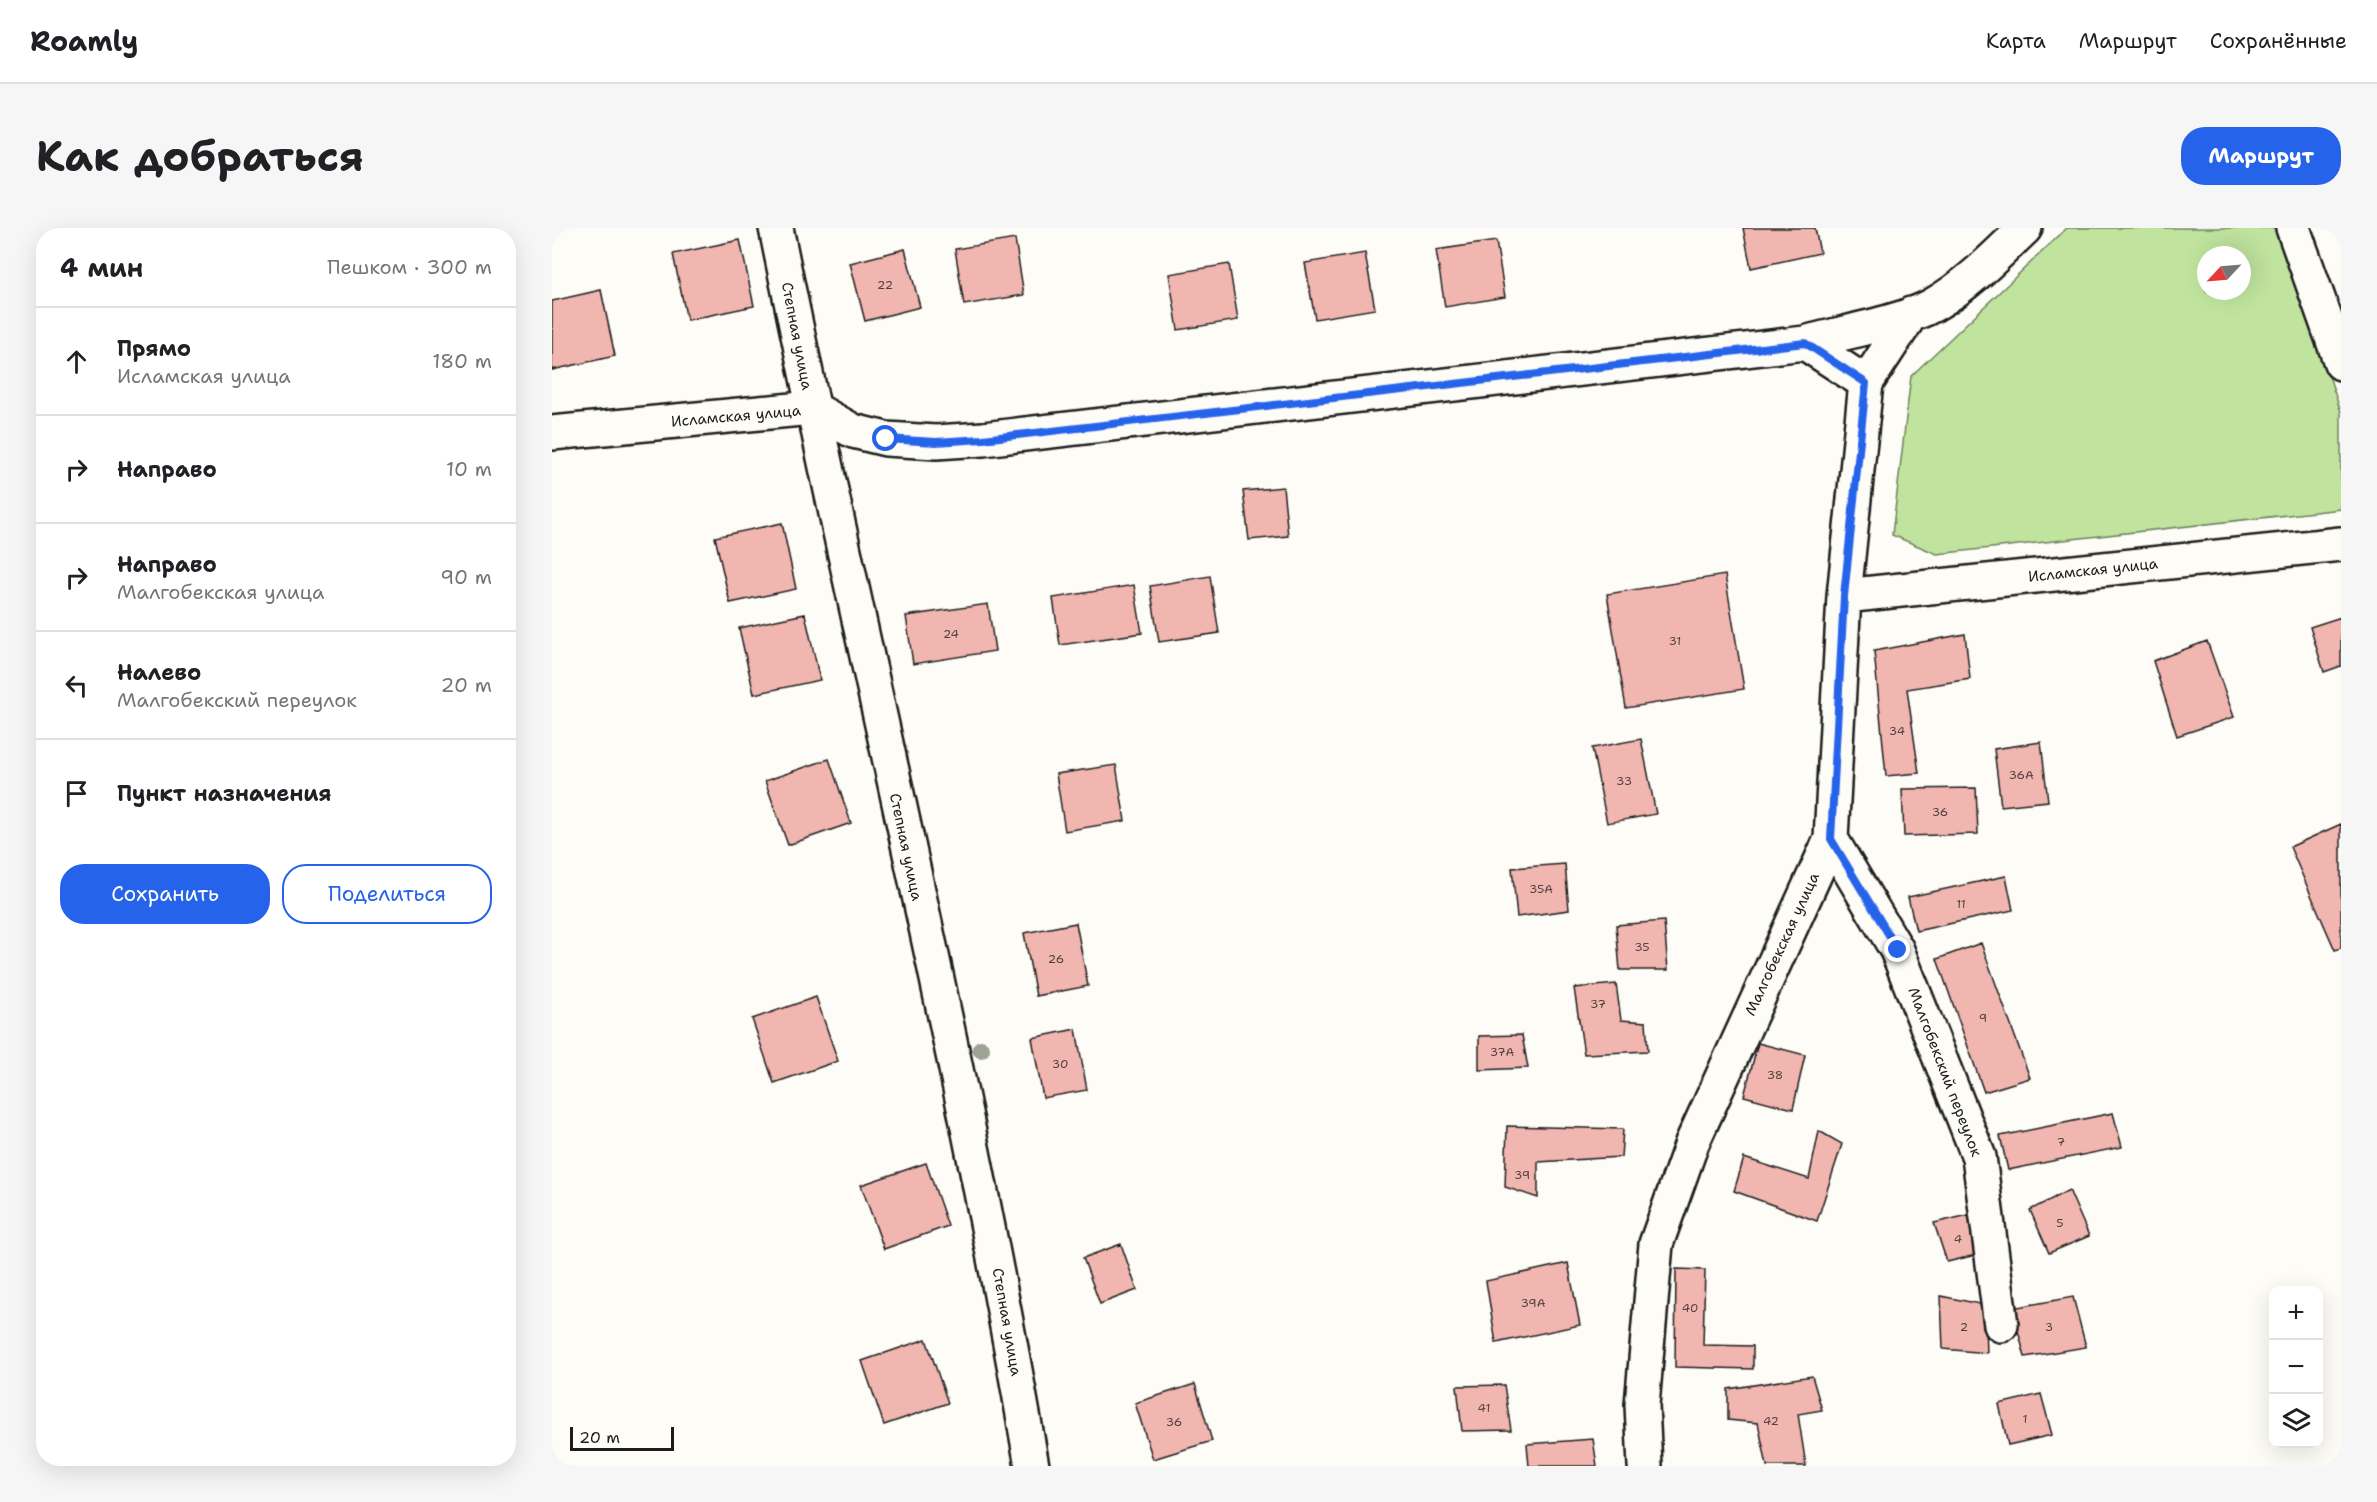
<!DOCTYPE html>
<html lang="ru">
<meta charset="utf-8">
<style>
:root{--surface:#fff;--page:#f6f6f6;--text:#202124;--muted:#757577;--line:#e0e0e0;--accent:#2563eb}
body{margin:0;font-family:"Shantell Sans",sans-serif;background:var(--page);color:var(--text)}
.controls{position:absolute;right:18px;bottom:18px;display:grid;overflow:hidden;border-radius:12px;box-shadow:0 6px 24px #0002}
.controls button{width:54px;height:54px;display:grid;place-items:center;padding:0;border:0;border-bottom:2px solid var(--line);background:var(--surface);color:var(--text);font:30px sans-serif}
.compass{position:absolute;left:1645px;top:18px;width:54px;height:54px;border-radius:50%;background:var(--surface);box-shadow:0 6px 24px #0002;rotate:244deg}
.scale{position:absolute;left:18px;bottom:15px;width:104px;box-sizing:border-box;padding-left:6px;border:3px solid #1c1c1c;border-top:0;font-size:16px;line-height:21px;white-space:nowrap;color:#1c1c1c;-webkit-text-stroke:4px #fdfcf7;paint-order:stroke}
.stop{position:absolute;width:18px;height:18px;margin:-14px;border:4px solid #2563eb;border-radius:50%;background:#fff}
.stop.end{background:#2563eb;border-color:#fff;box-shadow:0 2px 6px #0008}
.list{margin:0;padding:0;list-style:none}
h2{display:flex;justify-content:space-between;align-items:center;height:78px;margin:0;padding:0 24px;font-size:26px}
h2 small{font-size:20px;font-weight:400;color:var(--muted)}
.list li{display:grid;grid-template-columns:39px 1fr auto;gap:18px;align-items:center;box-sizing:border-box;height:108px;padding:0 24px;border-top:2px solid var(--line)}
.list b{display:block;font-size:22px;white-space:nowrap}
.list p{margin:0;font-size:20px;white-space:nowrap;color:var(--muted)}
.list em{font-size:20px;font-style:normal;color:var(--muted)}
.actions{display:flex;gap:12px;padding:18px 24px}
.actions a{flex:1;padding:14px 0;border:2px solid var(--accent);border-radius:24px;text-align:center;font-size:21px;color:var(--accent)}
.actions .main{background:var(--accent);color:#fff}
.icon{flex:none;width:33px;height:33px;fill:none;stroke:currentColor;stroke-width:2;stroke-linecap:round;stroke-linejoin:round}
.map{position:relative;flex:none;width:1789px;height:1238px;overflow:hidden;border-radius:24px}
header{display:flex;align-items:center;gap:36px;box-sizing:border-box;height:84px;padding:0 30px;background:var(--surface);border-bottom:2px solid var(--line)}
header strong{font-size:28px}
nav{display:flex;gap:33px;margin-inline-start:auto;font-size:21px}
.intro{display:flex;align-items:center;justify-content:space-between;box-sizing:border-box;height:144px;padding:0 36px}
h1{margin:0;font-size:42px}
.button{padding:15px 27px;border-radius:24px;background:var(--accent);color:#fff;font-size:21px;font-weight:700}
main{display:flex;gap:36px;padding:0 36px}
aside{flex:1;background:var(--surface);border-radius:24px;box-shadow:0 6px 24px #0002}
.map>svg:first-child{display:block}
.green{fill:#c0e49e;stroke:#6e805d;stroke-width:1.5;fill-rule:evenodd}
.building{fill:#f1b6af;stroke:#1c1c1c;stroke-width:1.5}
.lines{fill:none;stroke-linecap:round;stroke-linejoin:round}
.minor-casing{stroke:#1c1c1c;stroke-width:38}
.minor{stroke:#fdfcf7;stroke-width:33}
.tree{fill:#9ca294}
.route{stroke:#2563eb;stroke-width:8}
.labels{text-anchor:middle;stroke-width:6;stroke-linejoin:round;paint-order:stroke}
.number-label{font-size:12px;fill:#514241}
.street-label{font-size:15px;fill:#1c1c1c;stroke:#fdfcf7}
</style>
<header>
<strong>Roamly</strong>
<nav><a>Карта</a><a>Маршрут</a><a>Сохранённые</a></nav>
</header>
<div class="intro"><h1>Как добраться</h1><a class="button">Маршрут</a></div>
<main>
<aside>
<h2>4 мин<small>Пешком · 300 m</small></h2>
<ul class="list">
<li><svg class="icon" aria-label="ahead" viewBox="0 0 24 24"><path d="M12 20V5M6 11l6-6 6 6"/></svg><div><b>Прямо</b><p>Исламская улица</p></div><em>180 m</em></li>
<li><svg class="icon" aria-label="right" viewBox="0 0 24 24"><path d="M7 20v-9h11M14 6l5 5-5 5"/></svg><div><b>Направо</b></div><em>10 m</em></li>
<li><svg class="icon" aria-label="right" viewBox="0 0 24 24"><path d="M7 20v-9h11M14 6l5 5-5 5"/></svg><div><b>Направо</b><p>Малгобекская улица</p></div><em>90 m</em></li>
<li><svg class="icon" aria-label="left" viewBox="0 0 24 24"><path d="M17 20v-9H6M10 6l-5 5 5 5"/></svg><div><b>Налево</b><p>Малгобекский переулок</p></div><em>20 m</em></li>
<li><svg class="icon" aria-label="arrive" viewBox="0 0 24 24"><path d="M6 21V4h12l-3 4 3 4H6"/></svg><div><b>Пункт назначения</b></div></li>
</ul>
<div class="actions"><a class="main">Сохранить</a><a>Поделиться</a></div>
</aside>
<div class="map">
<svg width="1789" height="1238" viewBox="0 0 1789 1238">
<rect width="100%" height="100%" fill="#fdfcf7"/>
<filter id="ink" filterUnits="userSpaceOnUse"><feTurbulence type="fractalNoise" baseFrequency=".0167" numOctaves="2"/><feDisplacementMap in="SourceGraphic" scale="12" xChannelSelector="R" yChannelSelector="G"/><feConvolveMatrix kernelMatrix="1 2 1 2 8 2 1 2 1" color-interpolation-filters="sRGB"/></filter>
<g filter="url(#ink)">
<path class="green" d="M1515,0H1728L1789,184V281L1385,326L1340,307L1359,148ZM1654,27H1690V63H1654Z"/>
<path class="building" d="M1191,0H1263L1268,25L1199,40Z
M463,11L472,67L412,77L403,21Z
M188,12L202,78L135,92L121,26Z
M944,13L953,69L893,79L884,22Z
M353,21L368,79L313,93L298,35Z
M813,25L823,81L763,91L753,35Z
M677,36L686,92L626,102L617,46Z
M49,62L63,128L0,142V73Z
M731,259L736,308L697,312L691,263Z
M230,295L244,361L178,375L163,309Z
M1173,347L1192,461L1074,480L1055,366Z
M658,348L667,405L607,414L598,358Z
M582,357L590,405L508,417L501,370Z
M436,376L443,423L361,436L354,388Z
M253,386L268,452L202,466L187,400Z
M1789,389V438L1772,444L1758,399Z
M1413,406L1418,451L1355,461L1367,545L1334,548L1322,423Z
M1655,413L1682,489L1625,508L1601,433Z
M1089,511L1104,586L1055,595L1040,520Z
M1489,514L1496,573L1449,578L1442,521Z
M277,531L299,595L236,617L213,553Z
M564,537L573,593L513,603L504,546Z
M1424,560L1426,606L1352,608L1350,561Z
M1789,596V720L1783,722L1738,619Z
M1013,636L1017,682L965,689L960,640Z
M1454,648L1461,682L1364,703L1356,669Z
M1112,693L1116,742H1068L1064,697Z
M524,695L536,758L484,768L472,705Z
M1429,715L1478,850L1432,864L1385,731Z
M1064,756L1069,792L1094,794L1096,823L1032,826L1022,760Z
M264,769L286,833L222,855L200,791Z
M524,801L535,862L491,870L480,810Z
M970,807L976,840L927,842V808Z
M1206,815L1253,827L1241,881L1192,868Z
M1561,885L1570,919L1456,942L1448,908Z
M955,898L1071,901L1069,929L986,934V970L953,959Z
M1267,903L1290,916L1265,993L1182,963L1192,930L1257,951Z
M374,935L396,998L332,1021L309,957Z
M1517,962L1537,1008L1497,1025L1478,982Z
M1421,986L1428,1026L1395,1034L1382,995Z
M569,1016L585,1062L548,1076L531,1030Z
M1016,1035L1028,1097L944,1115L934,1053Z
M1124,1041L1153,1042L1151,1117L1201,1118V1141L1123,1139Z
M1389,1068L1433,1077L1435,1125L1391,1121Z
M1521,1069L1534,1119L1473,1129L1460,1080Z
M374,1111L396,1175L332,1197L310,1133Z
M1260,1148L1270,1182L1246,1186L1254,1238H1215L1206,1195L1176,1192V1161Z
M643,1156L660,1213L601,1231L583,1175Z
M952,1157L959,1202L910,1203L905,1158Z
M1489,1166L1500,1207L1456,1217L1447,1176Z
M1041,1211L1045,1238H977L975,1216Z"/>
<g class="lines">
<g class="minor-casing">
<path id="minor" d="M224,0C307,413 409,823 480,1238
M1741,0L1789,135
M1253,115L1314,155
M0,205L260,180L301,203L334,211L384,214L431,211L1253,115C1288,105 1351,94 1381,77C1415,58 1445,27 1473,0
M1292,368L1789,316
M1279,611L1345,722L1427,929L1449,1097
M1093,1238L1090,1177L1104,1016L1140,915L1279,611L1292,368L1314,155L1359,86"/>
</g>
<use href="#minor" class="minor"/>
</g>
<circle class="tree" cx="429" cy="821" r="9"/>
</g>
<g class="lines" filter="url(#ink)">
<path class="route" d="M334,211L384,214L431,211L1253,115L1314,155L1292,368L1279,611L1346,722"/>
</g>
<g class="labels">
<g class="number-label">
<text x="333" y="61">22</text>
<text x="399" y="410">24</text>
<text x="1123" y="417">31</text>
<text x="1345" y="507">34</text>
<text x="1469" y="551">36А</text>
<text x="1072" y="557">33</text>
<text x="1388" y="588">36</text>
<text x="989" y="665">35А</text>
<text x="1409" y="680">11</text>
<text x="1090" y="723">35</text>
<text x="504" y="735">26</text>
<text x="1046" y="780">37</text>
<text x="1431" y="794">9</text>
<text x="950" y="828">37А</text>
<text x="508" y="840">30</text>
<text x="1223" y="851">38</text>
<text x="1509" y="918">7</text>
<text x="970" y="951">39</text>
<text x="1508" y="999">5</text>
<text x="1406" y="1015">4</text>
<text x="981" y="1079">39А</text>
<text x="1138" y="1084">40</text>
<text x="1412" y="1103">2</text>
<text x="1497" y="1103">3</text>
<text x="932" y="1184">41</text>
<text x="1473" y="1195">1</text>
<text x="1219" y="1197">42</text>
<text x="622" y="1198">36</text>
</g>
<g class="street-label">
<text transform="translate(245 108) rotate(79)" y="5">Степная улица</text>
<text transform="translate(184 188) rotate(-5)" y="5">Исламская улица</text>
<text transform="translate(1541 342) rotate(-6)" y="5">Исламская улица</text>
<text transform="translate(354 619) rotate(78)" y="5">Степная улица</text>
<text transform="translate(1230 716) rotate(-65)" y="5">Малгобекская улица</text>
<text transform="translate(1393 844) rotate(69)" y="5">Малгобекский переулок</text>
<text transform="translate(455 1094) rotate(80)" y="5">Степная улица</text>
</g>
</g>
</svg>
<div class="controls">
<button>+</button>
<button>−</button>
<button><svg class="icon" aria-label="layers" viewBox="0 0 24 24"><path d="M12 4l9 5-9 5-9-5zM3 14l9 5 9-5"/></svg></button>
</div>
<svg class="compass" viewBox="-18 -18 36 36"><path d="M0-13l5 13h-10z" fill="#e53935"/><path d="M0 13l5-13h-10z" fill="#757577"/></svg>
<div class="scale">20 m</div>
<div class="stop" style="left:334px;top:211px"></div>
<div class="stop end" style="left:1346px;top:722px"></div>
</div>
</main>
